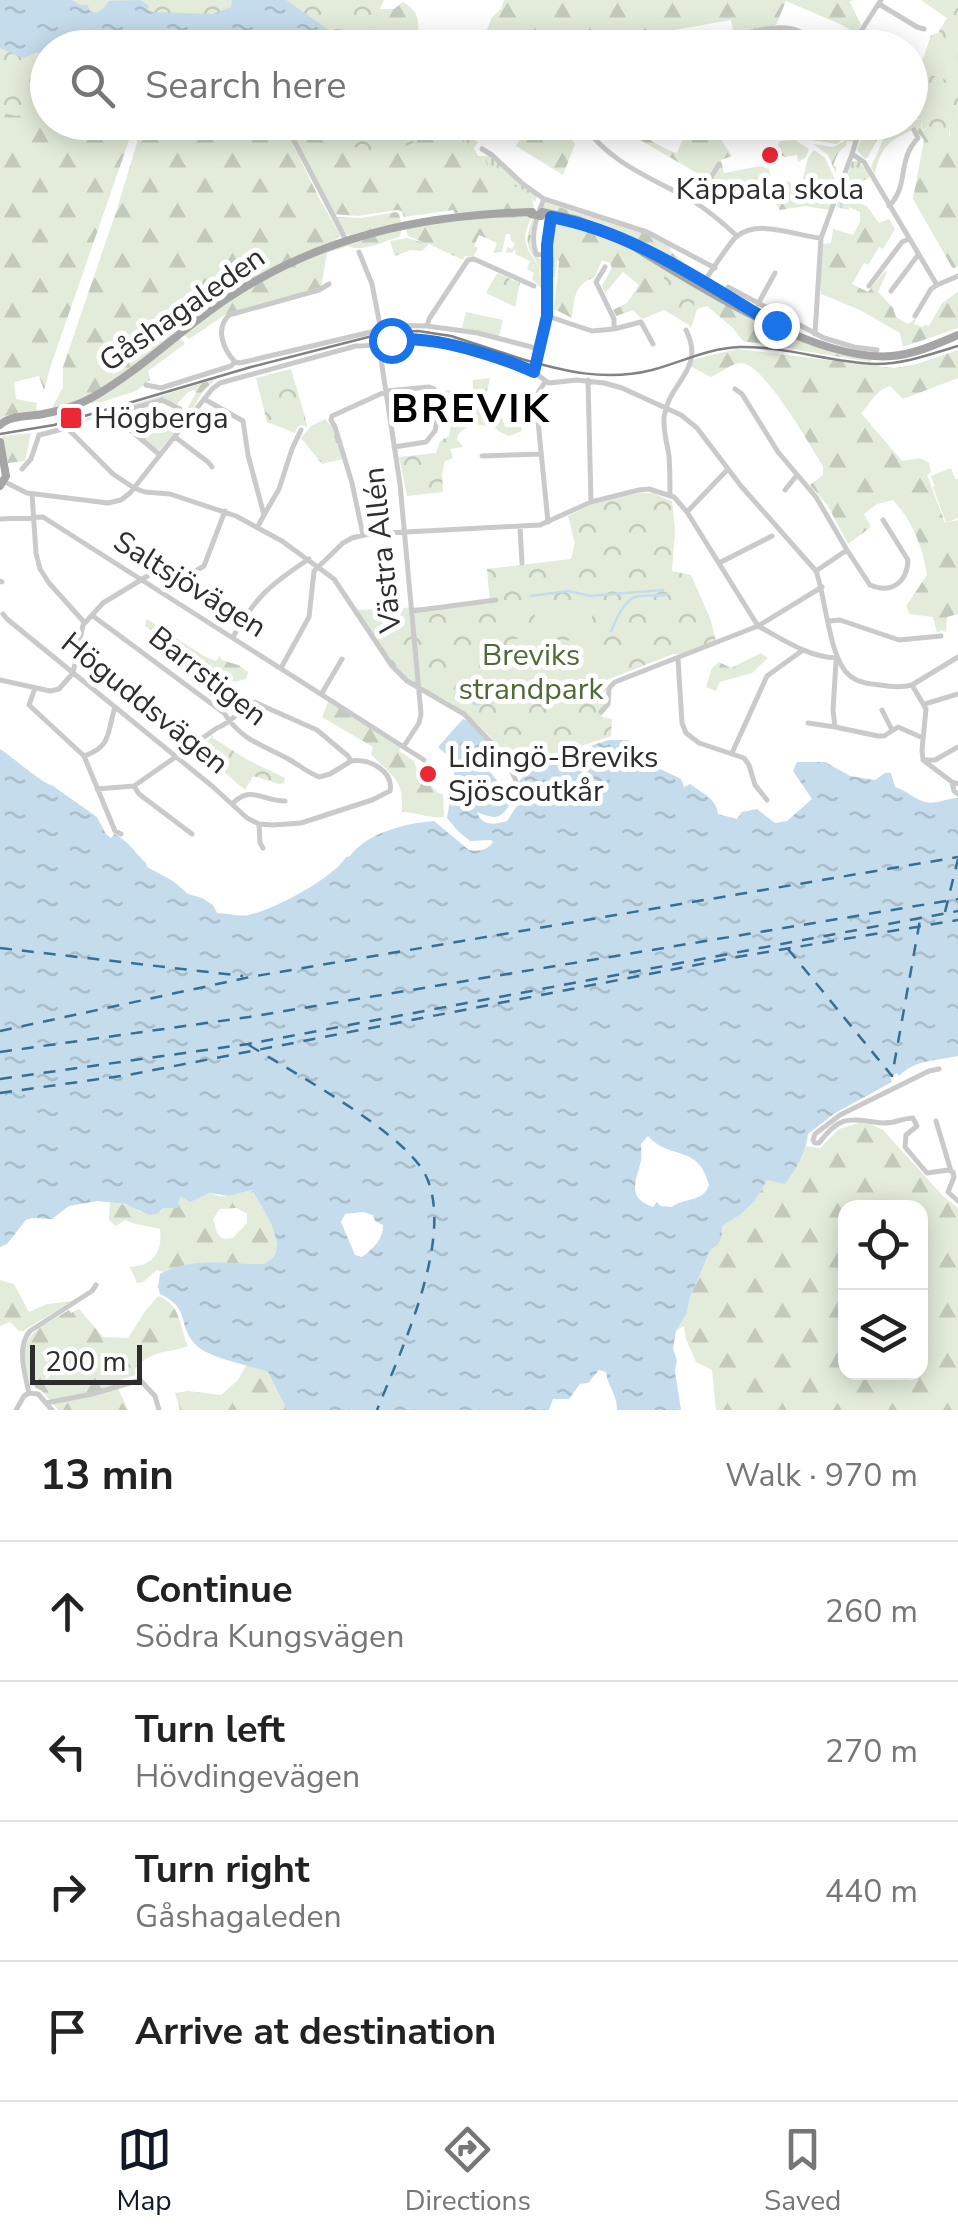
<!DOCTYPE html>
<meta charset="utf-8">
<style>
:root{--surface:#fff;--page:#f6f6f6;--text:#222;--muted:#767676;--line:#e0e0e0;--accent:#111827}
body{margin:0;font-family:"Nunito Sans",sans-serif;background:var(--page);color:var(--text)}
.controls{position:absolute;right:30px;bottom:30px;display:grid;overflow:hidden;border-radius:20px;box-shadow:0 5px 25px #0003}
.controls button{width:90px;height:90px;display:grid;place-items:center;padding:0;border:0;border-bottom:2px solid var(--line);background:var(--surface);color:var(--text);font:50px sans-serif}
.scale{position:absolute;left:30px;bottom:25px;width:112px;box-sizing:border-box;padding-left:10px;border:5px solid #2d2d2d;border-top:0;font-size:28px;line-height:35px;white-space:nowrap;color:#2d2d2d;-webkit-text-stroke:8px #fff;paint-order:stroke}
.stop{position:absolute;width:30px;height:30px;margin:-22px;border:8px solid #1a73e8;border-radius:50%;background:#fff}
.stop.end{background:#1a73e8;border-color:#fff;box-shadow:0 2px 10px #0008}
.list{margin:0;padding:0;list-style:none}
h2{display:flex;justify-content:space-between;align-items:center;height:130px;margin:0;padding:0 40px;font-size:42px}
h2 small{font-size:32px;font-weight:400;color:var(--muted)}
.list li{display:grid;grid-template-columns:65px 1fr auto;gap:30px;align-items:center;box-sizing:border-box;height:140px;padding:0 40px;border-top:2px solid var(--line)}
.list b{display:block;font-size:38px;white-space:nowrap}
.list p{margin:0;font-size:32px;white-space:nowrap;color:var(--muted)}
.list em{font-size:32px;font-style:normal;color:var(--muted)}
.icon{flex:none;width:55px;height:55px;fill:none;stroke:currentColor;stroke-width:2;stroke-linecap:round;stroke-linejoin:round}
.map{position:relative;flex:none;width:958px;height:1410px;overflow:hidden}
.search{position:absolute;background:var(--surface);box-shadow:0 5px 25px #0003;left:30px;right:30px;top:30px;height:110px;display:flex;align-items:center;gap:25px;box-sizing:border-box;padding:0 35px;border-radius:55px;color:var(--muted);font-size:38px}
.sheet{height:690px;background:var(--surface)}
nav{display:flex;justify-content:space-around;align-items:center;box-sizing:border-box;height:140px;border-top:2px solid var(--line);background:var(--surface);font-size:28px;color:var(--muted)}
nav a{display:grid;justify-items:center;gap:5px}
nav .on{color:var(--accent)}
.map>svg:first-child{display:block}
.grass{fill:url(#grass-tufts)}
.forest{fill:url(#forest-firs);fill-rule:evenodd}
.park{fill:url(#park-crowns)}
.garden{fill:#e3ebda}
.water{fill:url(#water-ripples);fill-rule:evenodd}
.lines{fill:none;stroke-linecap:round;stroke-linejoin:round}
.stream{stroke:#c5dcec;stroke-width:2.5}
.ferry{stroke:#396e91;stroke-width:2.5;stroke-dasharray:12 10;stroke-linecap:butt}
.minor{stroke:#cacaca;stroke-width:5}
.major{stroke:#a5a5a5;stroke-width:8}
.tram{stroke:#828282;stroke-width:2.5}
.major-bridge{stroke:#a5a5a5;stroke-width:8}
.route{stroke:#1a73e8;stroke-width:12}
.poi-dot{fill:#eb2834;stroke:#fff;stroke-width:4}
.labels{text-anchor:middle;stroke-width:10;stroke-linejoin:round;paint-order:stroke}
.poi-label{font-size:30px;fill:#2d2d2d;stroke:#fff;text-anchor:start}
.street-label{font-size:30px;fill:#2d2d2d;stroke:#fff}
.park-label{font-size:30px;fill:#4f6a39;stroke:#fff}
.district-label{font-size:40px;font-weight:bold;letter-spacing:2.5px;fill:#000;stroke:#fff}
</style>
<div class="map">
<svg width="958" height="1410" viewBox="0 0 958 1410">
<defs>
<pattern id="grass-tufts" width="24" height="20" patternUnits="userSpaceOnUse" patternTransform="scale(2.5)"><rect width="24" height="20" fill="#e3ebda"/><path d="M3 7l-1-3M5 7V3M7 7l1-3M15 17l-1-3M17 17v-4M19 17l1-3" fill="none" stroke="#c3cabb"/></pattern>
<pattern id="forest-firs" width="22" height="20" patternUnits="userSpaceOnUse" patternTransform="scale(2.5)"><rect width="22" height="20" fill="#e3ebda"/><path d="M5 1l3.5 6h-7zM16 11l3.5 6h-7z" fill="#c3cabb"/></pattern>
<pattern id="park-crowns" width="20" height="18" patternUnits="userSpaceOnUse" patternTransform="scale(2.5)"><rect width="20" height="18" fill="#e3ebda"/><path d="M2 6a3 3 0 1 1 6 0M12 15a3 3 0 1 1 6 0" fill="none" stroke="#c3cabb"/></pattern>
<pattern id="water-ripples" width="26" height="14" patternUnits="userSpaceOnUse" patternTransform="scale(2.5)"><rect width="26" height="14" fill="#c5dcec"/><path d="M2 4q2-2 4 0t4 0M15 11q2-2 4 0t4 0" fill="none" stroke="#aabdcb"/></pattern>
</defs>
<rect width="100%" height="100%" fill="#fff"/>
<path class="grass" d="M867,123H891L883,129L868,157L865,159L857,150Z
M458,131L478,142L474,148L478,156H489L537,196L535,202L524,191L502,181L484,162L471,160Z
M858,160L866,170L856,172L845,192L850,196L849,210L836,207L852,162Z
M533,218C533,238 524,248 544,262L545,292L543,285L541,288L532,279L534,273L527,269L530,261L535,268L538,266L542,281C538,249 518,254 533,218Z
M563,221L588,227L575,225L559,226C554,243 559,260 555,277H549C549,258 549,241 555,223Z
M325,419L334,429L343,459L322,464L301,438L311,426Z"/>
<path class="forest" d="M504,0H853L850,2L861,25L856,34L842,25L786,1L776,25L734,36L731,20L651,34L650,38L605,47L480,48L492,17L501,9Z
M403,2C423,13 419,28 415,47H361L374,9H394Z
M0,48L47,52L48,122L135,123L51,365L44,390L39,376L14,382L16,399L37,403L36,411L4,416L0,419Z
M958,112V266L953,269L913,199L924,140L915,129C891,139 880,146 875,175L871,167L883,140L895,123L910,122L911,119L921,120V129L923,131L930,126L935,133L950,136L949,126L954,123Z
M429,122L436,126L441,123L458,131L471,159L485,158L487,165L496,166C501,194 534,179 534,210L455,213L453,210L404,217L402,211L397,210L358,216L332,214L287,126Z
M143,123H279L286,130L319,198L341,236C323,248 299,255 278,265C262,273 247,283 231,292C170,331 122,389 51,410L63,387V367L117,209Z
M490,123H562L575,144L563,175L516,146L521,137L510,130L501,140Z
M611,123C629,123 656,147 677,153L686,132L684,123H716L723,143L732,156L721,160L724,173L760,166L769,169L772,184L789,181L791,185L803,178L808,158L814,150L825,158L838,186L829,210L805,206L780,210L774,202L739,201L707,179Z
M833,123H858L853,142L847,141L846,146C838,150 836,157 833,166L836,167V174L828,155L813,144L833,147L845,141L843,139L836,144L813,140L816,134L834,127Z
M795,140L809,149L806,157L798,162L797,155L785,157L780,155L777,146L780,141Z
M866,170L870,177L859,183L860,191L858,193L863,205L867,206L879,223L889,219L895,229L883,249L879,247L868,265L864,263L852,284L868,292L885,271L887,272L878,292L893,308L896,317L908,324L916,318L914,324L922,327L925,325L929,326L942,303L958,292V328L903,347L900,333L860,310L821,294L819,268L822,244L831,243L833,229L853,235L860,222V212L849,207L850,197L844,192L856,172Z
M546,203L650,235L670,247V251L683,261L684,265L682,267C636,242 592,220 541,208Z
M396,212L399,214L401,222L349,235L346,234L335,219L337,217L361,218Z
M495,215L532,216C521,241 524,244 538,266L535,268L530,261L515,254L516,250H514L512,253L506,252L507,247L512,249L515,243L511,241L510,234H506L502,252L493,253L497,243L479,235L474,246L478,248L473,257L465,256L463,260L429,244L422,251L411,250L395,256L390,241L407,238L425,243L408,236L406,229L402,230L399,237C383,241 363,253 348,246L327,253L321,287L228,313L189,339L184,335L216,309L250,287L313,255L401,227Z
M575,225C608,230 636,250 664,267V310L642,319L633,310L616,316L613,310L627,303L639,285L623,272L605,293L602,286L612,268L610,263L602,260L594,278C574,283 574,301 572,318L554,309L559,261L555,258L556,252C548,243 556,235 559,226Z
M705,290L816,346L837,354L872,359L871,362L743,341L733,328L707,306L697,309L691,328L689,325L695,301Z
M180,338L185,344L148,371L150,380L136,391L92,405L91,401L125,381Z
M737,349L894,368L917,364L958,350V378L903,399L890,386C877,389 870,404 861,413L902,461L920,458L929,463L931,472L927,475L945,523L958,520V614L947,617L946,632L941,630L937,633L933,617L910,614L906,606L927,575C923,547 912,520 893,500L877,504L864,514L871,527L848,544L828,506L810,485L823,475V466C811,447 763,361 740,363C731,364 720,373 711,377L690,366L695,359Z
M216,379L203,391L191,412L187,409L196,393L194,390L188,392L177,404L163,399L119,414L58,427Z
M31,433L25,461L8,463L2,436Z
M147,619L204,656L216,661L220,656L222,660L238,665L248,672L246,679C224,685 216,683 203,664L195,665L190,658L172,648L173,644L145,626Z
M761,653L768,658L752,673L720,682L716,691L706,687L712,668L719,662L731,668Z
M329,700L401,746L399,751L414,761L417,770L438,793L443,794L444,817C429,819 417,812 402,812C404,778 392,777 371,754L373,747L322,717Z
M859,1123L870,1124L883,1130L943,1196L958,1208V1410H716L712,1370L696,1362L686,1339L684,1326L676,1331L687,1313L690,1297L711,1249L715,1247L722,1226L740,1215L754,1202L767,1180L801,1159L806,1146L820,1148L839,1129ZM846,1208H920V1372H846Z
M252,1190C260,1205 281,1234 276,1251C275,1257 270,1260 266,1264C232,1264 195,1258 163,1272L157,1270L143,1282L137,1283L130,1267C153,1266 163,1252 160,1229L132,1223L125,1220L116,1226L109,1220L110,1202L132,1206L140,1212H161L164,1208H178L179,1199L182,1197L209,1193L219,1196H229ZM237,1208L247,1214V1223L233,1238L223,1239L217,1233L213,1219L220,1209Z
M0,1280L14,1284L29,1312L47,1304L72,1301L23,1331H19L10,1322L0,1326Z
M158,1296C182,1305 179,1327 188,1346C166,1354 152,1349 135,1369V1375L115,1382L128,1410H58L42,1391L31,1385C15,1335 31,1333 69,1310L71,1313L79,1309L103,1337L128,1338L146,1310Z
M247,1364L268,1372L287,1410H180L175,1393L188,1391L221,1395L238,1380Z"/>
<path class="park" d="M0,0H384L370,31L374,37L399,47L48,48L47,111L16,116L0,112Z
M921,0H958V112L954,123L949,126V137L934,133L930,126L922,131L921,120L911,117L910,78L924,56L931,35L938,33L947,18Z
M260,123H436C414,150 384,157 351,146C341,143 332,136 321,135C299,132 280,134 260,123Z
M664,267L705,290L695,301L689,325L664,310Z
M497,273L520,283L515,307L486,293Z
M291,369L307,424V427L302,425L298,426L295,433L267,422L256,378Z
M490,378L487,392H481V402L497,404L505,427H521L522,431L509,436L498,431L490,421L485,426L472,423L459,433L457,439L463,447L450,449L453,458L445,461L442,474L443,492L407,496L399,457L436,453L440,441L449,436L457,399L455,393L439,394V391L455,390L463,394L473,393V380Z
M156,422L174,433L160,450L156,449L132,429Z
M640,493H652L672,501L675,530L672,571L691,575L710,618L716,641L682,654H673L607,680L602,717L612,719L611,736L578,747L571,758C552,759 538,761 522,772V770H517L516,773C498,742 475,717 444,699C433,693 420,688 409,680C386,664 372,634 357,610L490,604L487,569L571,559L575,543L568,516L593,504Z
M212,734L213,738L246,759L285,778L284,783L279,784L253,776L245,790L195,747L198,744L201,746L210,739Z"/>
<path class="garden" d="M939,41L958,48V55L949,81L928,74Z
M466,312L503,320L499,336L462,328Z
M951,468L955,479H958V518L946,523L933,487L935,486L931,476Z
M591,601L593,635L536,637L534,603Z
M511,639H526V665H511Z
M602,639L604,681L538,684L536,642Z"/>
<path class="water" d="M0,0H72L80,5H88L89,10L96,13L104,8L109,1L140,0L149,6L148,10L152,12L213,14L231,7L232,0H286L336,35L357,47L48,48L47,52L35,53L24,58L0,48Z
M480,685L505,691L495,698L493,704L486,698L482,704L477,706L473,705L470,696L473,690Z
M463,719L468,721L495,749L488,753L479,751L477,756L512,799C503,820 495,820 477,812C481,826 495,825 507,821L516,807L524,803L518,784C529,764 549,763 571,761L583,747L589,749L593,745L609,740H628L647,751L658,768L681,779L684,787L690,784C702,793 717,799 718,814L737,819L742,812L757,809L775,823L787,821L812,799L793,771L797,762H825L850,776L875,780L885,773H891L895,787C906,790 914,799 925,802C936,805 947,798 958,798V1056C936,1061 916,1059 899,1076L897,1073L890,1077L892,1082L835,1113L808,1134C806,1154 796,1168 785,1184L767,1180L754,1202L740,1215L722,1226C722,1236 721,1246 711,1249L690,1297L687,1313L676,1331L673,1349L677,1360L675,1371L681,1410H617C617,1393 608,1388 606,1372L599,1370L588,1383L580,1384L569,1399H553L549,1410H287L268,1372C249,1365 207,1358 195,1344C177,1325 191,1308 160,1294L158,1287L160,1274C192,1256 230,1264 265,1264C270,1260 275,1257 276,1251C281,1234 260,1205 252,1190L229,1196L209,1193L190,1202L182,1197L179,1199L178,1208H164L157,1214L149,1215L125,1204L97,1201L69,1206L52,1219L32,1218L26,1220L7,1244L0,1247V749C17,760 37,780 53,786L97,817L106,834L111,838L114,834C127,839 136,854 146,863L147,867L173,881L188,894L202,898L213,905L217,913C227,913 238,917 249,915C273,910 334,878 346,857L350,856C367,833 406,823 434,821L469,850C478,852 488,850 493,842L491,840L470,841L458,831L447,818L450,800L446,783L448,781L451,783L455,777L449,757L438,747ZM648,1136C670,1161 698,1143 709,1185C703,1203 684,1197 672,1207L660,1206L657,1202L653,1207C626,1198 636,1181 641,1161C642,1155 641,1149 641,1144ZM363,1212L373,1215L375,1221L383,1225C384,1238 373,1249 362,1257L355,1255L341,1222L345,1214Z"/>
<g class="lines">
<path class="stream" d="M841,207L843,196
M531,596L569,591L590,596L663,590
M611,631C616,620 623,602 635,597C645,594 658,597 668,594"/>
<path class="ferry" d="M945,912L958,859
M0,948L243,976
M788,949L892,1076L920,920
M0,1031L250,977L958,857
M249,1045C293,1073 405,1132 426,1176C455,1238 401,1350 377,1410
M0,1052L249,1017L958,899
M0,1079L248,1044L958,911
M0,1093L128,1075L737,957L958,920"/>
<path class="minor" d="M879,4L917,27L924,29
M703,48C727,40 767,23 792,29C804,32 817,41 828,48
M857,48L861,31L881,0
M281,122L291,135L346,240
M582,122C606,162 654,179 693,201C709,211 723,223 737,236
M665,122L680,127
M482,149L492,155L523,184L544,199L647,232L715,268
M852,154L864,162L937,285L958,276
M544,199C536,216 530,236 536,254L547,256
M696,203L719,164
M889,206C910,185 896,161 918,138L914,130
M359,252L372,284L383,341
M869,286L902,242L909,239
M704,287V282C710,273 730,242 736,237C759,218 795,236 821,238
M728,287L824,338L854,347L877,350
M891,291L918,255
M758,304L775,273
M547,316L592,331L614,329V319L596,282L605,267
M915,316L931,289L937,285
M427,326L429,319L468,260L474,259L534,286
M614,329L641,322L653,344
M815,334L821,238L852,154L862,122
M375,346L381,359L400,484L421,714L419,723L404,746
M235,362C223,349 215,329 229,315L319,290L329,284
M534,372L547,316V245L552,213
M588,380L591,502
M545,382L539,391L536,401L548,522
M146,385L161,388L231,366L235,362L240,363L371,332L383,325L427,326L478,333L539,349
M735,389L742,394L778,452L816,497L847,550L816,571
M204,399L243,421L248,455L264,515L258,526
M175,437L208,462L212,467
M394,447L426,442L435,431L439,410
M160,455L129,429L120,415L124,411L162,400L180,409
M482,456L541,454
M22,469L31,459L39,435L67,428L113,474L134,488L145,492L170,494L236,516L282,541L334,579L392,666L407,681L464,714L506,758L516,781
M5,482L27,493L108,503L121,500L130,493L212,389L220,383L356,346C375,347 390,339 409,339C441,338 500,358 530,370C537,373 542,379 549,383L577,380L604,383L622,388L681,415L697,428L741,486L816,571C826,598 829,660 850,676C859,683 870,684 880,685C891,687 901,688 912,685L958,657
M785,490L797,475
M32,494L36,553L40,569L49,583L84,622
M670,496C670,483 670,469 669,456C667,443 663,430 664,417C669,381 706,370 686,330
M687,512L728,469
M264,515L279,489L292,449L301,430
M0,519L43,517L424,760
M520,527L522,563
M363,535L352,483L335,427L331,420L332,416L387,391L429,387L434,389
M847,550L870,585C891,594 907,583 908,560L883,520
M719,563L772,536
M0,581L2,582
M412,611L496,600
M3,614L7,619L212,786L247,818L259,824L273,825L301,823L372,800L390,791C394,771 369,758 351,761
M93,616L224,713C242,741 263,745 290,760C300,766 309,773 319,777L330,774L351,761
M829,621L840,620L899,640L941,636
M233,637C255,597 271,584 309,559
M678,659L682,723L686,733L699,743L744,758L749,765L755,785L767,800
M836,662L833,710L835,727L878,736H884L898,727L923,738
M281,668L309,617L314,571L343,543L352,538L368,534L540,525L591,502L639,490L649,489L674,497L687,512L758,626L822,587
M0,680L50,691L59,689L73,673L83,625L103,603L159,569L192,573L204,566L225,511
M912,685L926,709L922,750L923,760L952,782L958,784
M35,688L29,705L84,756L115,831L121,834
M322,693L342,659
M925,704L958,694
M882,710L892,730
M601,712L608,704L609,688L615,682L758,626C782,639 808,657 836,658
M808,723L835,727
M732,753L767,676L803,650
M84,756C112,747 107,732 115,707
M926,760H935L958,747
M952,782L954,791L958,794
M134,786L139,794L192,834
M97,789L134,786L217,728C231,723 240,709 254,702L317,730L348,756L351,761
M233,803C251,785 263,801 285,801
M259,824L260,843L263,848
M939,1069L929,1071L840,1115L815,1134L813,1140L815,1143H819C841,1114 849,1119 882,1123C893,1124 903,1118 913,1118L917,1126L906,1135L905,1147L927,1173L948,1170L953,1172L954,1177L948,1192L958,1201
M936,1121L951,1171
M29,1393C25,1373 16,1347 30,1331L92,1291L96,1285
M29,1393L38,1394L52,1410
M46,1403L92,1394L140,1380L155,1396L159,1410
M16,1410L24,1396L29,1393"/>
<path class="major" d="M542,212L578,220L624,240
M620,238C687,279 814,363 892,356C915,354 937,344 958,335
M0,425C10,415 28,417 43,414C60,411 77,406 93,397C142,369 181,329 228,298C321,236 422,215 532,212
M0,442L6,476L0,486"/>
<path class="tram" d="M518,358C563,371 605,382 652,370C682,362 708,348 740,347C786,346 831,363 876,364C905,364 931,354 958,346
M0,434L54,425L251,367L388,332L418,331L451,336L528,361"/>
<path class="major-bridge" d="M531,214L541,216"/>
</g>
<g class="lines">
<path class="route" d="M391,340C428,336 468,348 504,360C514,363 524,368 534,372L547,316V245L551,217C634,232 704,283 776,325"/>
</g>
<g class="poi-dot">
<circle cx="770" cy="155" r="10"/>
<rect x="59" y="406" width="24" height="24" rx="5"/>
<circle cx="428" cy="774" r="10"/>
</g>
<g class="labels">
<g class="poi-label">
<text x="770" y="199" text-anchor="middle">Käppala skola</text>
<text x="94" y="428">Högberga</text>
<text x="448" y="767">Lidingö-Breviks<tspan x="448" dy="34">Sjöscoutkår</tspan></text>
</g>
<g class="street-label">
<text transform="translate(182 309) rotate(-35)" y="10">Gåshagaleden</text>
<text transform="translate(382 550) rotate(-96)" y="10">Västra Allén</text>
<text transform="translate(190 584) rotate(32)" y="10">Saltsjövägen</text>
<text transform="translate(208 676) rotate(38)" y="10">Barrstigen</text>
<text transform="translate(145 703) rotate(39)" y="10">Höguddsvägen</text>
</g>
<g class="park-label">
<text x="531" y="665">Breviks<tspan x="531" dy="34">strandpark</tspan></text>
</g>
<g class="district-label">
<text x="471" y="422">BREVIK</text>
</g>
</g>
</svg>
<div class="controls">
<button><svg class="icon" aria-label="locate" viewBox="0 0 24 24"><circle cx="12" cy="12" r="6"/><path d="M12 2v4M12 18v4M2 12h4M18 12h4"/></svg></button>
<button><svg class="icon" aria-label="layers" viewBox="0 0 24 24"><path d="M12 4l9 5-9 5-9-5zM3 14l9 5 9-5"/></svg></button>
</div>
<div class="scale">200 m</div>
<div class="stop" style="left:391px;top:340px"></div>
<div class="stop end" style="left:776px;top:325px"></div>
<div class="search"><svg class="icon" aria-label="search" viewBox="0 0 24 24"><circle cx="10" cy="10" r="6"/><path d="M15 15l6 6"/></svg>Search here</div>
</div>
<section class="sheet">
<h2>13 min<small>Walk · 970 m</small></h2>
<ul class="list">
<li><svg class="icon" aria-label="ahead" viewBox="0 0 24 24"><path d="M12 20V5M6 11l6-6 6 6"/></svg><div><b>Continue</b><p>Södra Kungsvägen</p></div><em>260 m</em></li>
<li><svg class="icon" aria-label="left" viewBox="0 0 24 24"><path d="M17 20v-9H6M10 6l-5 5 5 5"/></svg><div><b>Turn left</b><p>Hövdingevägen</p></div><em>270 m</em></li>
<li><svg class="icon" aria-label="right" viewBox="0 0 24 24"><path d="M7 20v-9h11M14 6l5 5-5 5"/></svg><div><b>Turn right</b><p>Gåshagaleden</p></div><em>440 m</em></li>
<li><svg class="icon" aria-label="arrive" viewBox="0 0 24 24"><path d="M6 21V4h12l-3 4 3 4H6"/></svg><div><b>Arrive at destination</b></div></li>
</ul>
</section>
<nav>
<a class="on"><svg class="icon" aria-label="map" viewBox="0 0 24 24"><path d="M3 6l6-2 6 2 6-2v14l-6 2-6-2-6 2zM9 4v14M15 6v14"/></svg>Map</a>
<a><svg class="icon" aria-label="directions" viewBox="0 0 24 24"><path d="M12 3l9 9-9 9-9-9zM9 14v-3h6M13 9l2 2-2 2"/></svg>Directions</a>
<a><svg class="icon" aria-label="saved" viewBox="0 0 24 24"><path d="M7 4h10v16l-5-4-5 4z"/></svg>Saved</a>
</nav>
